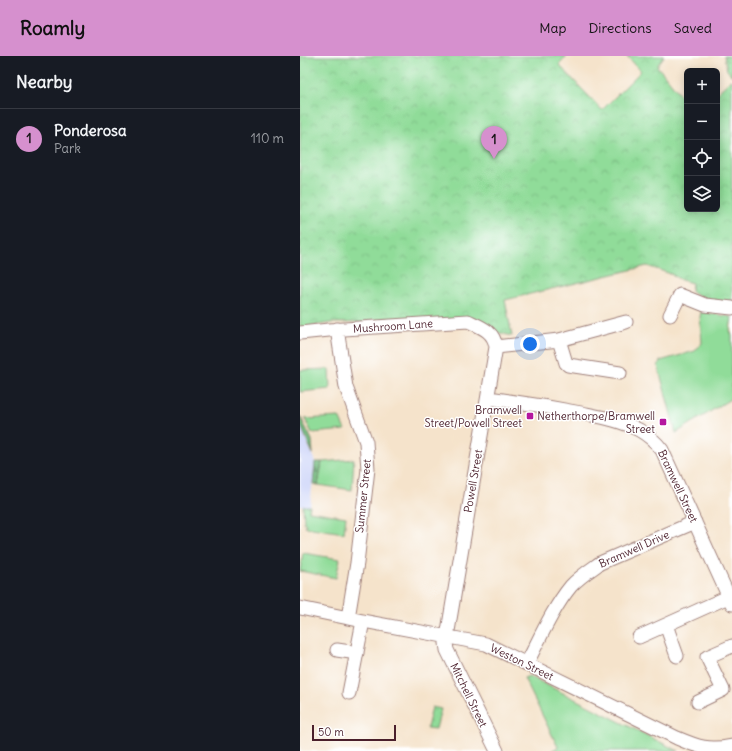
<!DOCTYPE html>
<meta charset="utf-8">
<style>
:root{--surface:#171b24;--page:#20242c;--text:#f1f3f6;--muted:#9ea1a6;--line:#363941;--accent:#d690ce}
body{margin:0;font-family:Delius,sans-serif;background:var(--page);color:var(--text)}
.controls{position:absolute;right:12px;top:12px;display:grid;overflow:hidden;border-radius:6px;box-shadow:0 2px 10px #0003}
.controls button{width:36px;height:36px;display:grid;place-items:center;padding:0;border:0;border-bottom:1px solid var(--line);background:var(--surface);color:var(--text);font:20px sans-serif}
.scale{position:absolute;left:12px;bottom:10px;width:84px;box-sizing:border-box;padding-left:4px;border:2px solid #4a1f2b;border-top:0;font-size:11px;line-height:14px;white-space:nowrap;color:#4a1f2b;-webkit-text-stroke:3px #fff;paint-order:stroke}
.you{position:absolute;left:230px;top:288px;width:14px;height:14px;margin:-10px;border:3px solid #fff;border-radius:50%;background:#1a73e8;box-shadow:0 0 0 6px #1a73e833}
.badge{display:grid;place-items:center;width:26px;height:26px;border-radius:50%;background:var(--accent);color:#111;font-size:13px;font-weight:700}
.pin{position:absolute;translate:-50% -33px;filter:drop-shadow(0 1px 2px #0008)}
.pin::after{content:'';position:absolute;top:21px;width:14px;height:12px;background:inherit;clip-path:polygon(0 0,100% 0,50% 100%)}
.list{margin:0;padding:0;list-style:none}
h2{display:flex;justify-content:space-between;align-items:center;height:52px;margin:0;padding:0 16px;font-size:17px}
h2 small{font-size:13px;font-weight:400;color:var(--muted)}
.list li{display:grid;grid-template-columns:26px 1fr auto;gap:12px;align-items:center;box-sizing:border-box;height:60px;padding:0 16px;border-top:1px solid var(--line)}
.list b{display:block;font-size:15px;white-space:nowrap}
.list p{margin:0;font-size:13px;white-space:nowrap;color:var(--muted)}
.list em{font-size:13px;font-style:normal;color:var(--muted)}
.icon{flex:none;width:22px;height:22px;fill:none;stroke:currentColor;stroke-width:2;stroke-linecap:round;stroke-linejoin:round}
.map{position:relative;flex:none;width:432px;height:695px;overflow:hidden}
header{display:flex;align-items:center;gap:24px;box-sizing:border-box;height:56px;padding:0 20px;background:var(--accent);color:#111}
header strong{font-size:19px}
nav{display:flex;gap:22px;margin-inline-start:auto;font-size:14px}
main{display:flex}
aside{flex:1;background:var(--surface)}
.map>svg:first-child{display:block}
.built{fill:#d2d9f9}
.grass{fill:#90dc99;stroke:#6d7e62}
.forest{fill:url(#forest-firs);stroke:#5f6e56}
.park{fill:url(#park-crowns);stroke:#6d7e62}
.garden{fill:url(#garden-dots);stroke:#6d7e62}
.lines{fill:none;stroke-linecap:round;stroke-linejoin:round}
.minor-casing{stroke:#a0817b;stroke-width:15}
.minor{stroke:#fff;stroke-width:13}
.poi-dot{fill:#b5179e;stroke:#fff;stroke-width:1.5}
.labels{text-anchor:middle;stroke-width:3;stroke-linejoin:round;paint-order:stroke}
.street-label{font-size:11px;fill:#4a1f2b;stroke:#fff}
.poi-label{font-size:11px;fill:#4a1f2b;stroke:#fff;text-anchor:end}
</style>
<header>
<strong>Roamly</strong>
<nav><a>Map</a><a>Directions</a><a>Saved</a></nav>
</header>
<main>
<aside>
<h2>Nearby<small></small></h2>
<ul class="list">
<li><span class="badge">1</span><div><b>Ponderosa</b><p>Park</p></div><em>110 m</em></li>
</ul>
</aside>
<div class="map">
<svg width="432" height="695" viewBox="0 0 432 695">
<defs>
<pattern id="forest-firs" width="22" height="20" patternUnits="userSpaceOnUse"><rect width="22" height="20" fill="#74bc81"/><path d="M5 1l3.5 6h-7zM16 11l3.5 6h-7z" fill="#61986a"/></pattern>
<pattern id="park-crowns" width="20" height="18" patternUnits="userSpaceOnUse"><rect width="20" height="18" fill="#90dc99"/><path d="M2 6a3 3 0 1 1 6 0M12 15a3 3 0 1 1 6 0" fill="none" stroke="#7ebc84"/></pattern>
<pattern id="garden-dots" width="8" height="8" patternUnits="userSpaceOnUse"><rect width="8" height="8" fill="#90dc99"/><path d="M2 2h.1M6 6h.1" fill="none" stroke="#7ebc84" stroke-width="1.8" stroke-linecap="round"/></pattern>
</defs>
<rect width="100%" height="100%" fill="#fff"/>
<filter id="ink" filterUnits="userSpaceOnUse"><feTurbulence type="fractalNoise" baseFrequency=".025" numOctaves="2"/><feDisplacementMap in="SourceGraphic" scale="8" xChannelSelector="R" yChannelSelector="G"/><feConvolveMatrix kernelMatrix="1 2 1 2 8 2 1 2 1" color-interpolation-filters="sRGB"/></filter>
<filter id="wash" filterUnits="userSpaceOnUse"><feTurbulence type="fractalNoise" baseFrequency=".012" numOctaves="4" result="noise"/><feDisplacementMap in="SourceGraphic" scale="16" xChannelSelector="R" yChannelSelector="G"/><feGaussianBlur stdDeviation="0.9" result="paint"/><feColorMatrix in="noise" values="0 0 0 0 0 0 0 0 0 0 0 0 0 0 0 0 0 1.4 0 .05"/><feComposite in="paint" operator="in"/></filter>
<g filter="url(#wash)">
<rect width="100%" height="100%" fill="#f5e3cb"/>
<path class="built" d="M0,368L15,406L10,450H0Z"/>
<path class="grass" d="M401,256L432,261L430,274L432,280V342L376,377L358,310L360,305L395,295L402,287L400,261Z
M29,313L30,333L0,336V314Z
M39,361L45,374L12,377L5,363Z
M54,403L52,434L18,429L22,406Z
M3,450H10L9,455L46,461L44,477L5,471L6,468L4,467Z
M3,497L40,503L36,522L0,515Z
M229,620L374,693L379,695H251L258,691L224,622Z"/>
<path class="forest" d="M0,360L12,384L13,398L0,368Z
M15,406H22L18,429L13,428Z"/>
<path class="park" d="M0,0H267L259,9L302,54L341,15L327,0H364L357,10L387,47V153H417V37L432,23V245C415,247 405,243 391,235L392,227L381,224L371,218L347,210L205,244L212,280L185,273L168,265L30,267L0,272Z
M424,0H432V20L427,14Z"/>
<path class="garden" d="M132,651L141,653L136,673L127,672Z"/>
</g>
<g filter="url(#ink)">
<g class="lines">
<g class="minor-casing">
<path id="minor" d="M370,259L380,239L405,249L432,252
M37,273L46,331L66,386L68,413L57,507L48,562
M0,277L29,274L168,265C181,271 194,275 196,291L146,587L147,594L197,695
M259,284L266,307L268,309L320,317
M196,291L259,284L326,266
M188,342C219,346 250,351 281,357C301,361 321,364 339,374C348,379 356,386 362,394L432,548
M0,552L63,565L186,588L377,682C398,691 409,695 432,690
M366,569L377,600
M339,581L428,541
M37,594L57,597
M227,607C240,582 253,552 271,530C279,521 290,514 300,507L395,466
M49,637L63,565
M398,646L423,634L407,601L432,590"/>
</g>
<use href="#minor" class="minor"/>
</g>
</g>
<g class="poi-dot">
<rect x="226" y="356" width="8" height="8" rx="2"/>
<rect x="359" y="362" width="8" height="8" rx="2"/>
</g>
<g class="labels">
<g class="street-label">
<text transform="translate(93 270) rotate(-4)" y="4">Mushroom Lane</text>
<text transform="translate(173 425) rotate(-80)" y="4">Powell Street</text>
<text transform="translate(378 430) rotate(65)" y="4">Bramwell Street</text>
<text transform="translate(63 440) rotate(-84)" y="4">Summer Street</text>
<text transform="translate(334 493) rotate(-24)" y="4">Bramwell Drive</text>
<text transform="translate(222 606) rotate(26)" y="4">Weston Street</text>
<text transform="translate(169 639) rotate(64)" y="4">Mitchell Street</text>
</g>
<g class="poi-label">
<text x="222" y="358">Bramwell<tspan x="222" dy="13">Street/Powell Street</tspan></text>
<text x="355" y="364">Netherthorpe/Bramwell<tspan x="355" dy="13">Street</tspan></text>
</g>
</g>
</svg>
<div class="controls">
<button>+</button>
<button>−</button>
<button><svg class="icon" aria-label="locate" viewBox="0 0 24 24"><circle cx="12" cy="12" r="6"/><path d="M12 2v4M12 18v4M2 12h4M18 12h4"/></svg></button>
<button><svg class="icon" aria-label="layers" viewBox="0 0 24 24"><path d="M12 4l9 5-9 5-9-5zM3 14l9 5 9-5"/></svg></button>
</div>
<div class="scale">50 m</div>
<div class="you"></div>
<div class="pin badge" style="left:194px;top:103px">1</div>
</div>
</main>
